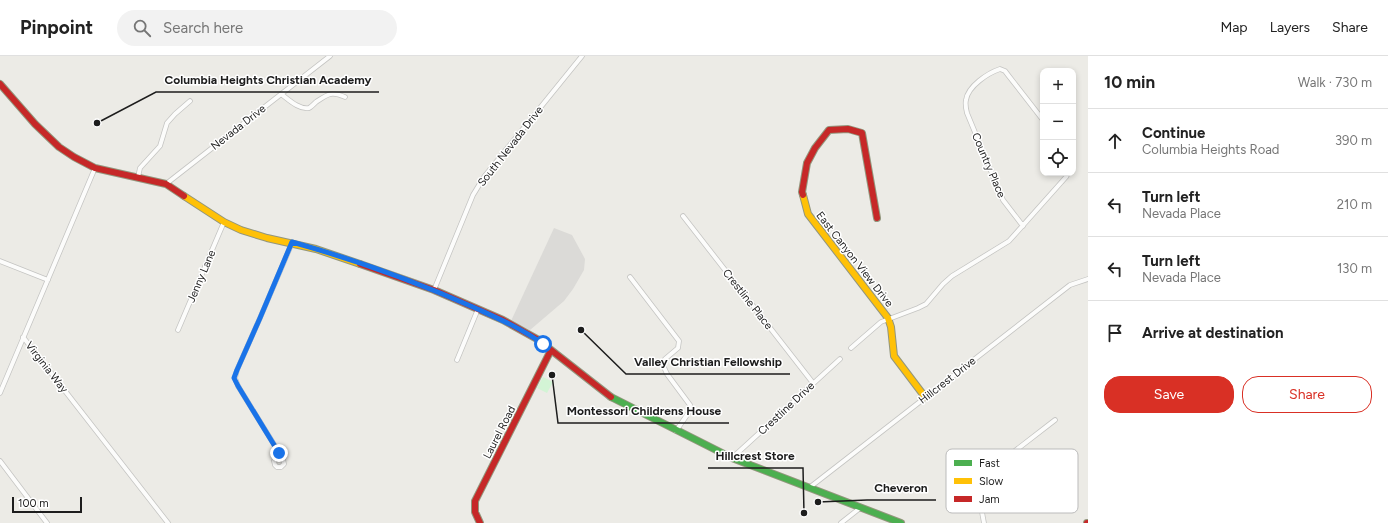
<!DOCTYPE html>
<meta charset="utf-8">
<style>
:root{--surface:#fff;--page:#f2f2f2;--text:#222;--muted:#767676;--line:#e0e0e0;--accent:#d93025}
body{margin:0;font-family:Figtree,sans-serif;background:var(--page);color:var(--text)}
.controls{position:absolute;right:12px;top:12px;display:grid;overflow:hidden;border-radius:8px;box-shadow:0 2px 6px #0003}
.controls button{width:36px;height:36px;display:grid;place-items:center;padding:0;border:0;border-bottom:1px solid var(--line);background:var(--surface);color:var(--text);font:20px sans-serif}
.scale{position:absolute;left:12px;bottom:10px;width:70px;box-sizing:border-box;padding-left:4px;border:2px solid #1d1d1d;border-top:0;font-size:11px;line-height:14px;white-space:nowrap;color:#1d1d1d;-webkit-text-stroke:3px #fff;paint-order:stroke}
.stop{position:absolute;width:12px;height:12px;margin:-9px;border:3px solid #1a73e8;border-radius:50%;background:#fff}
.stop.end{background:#1a73e8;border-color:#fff;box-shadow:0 1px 4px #0008}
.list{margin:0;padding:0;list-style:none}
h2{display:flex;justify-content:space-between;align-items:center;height:52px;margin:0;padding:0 16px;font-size:17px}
h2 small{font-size:13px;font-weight:400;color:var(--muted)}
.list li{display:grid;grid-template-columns:26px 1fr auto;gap:12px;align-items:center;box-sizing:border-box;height:64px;padding:0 16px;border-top:1px solid var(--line)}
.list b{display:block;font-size:15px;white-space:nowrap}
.list p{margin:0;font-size:13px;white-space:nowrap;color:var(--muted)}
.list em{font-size:13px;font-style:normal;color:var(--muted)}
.actions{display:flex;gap:8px;padding:12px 16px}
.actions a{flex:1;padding:9px 0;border:1px solid var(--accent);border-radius:16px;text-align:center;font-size:14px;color:var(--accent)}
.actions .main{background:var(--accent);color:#fff}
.icon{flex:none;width:22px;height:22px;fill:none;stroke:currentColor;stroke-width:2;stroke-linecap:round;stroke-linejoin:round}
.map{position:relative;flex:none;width:1088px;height:467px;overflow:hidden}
header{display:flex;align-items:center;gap:24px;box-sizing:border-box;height:56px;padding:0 20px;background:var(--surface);border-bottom:1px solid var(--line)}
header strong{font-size:19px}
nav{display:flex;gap:22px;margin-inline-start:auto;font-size:14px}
.search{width:280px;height:36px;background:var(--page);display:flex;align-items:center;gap:10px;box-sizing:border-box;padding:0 14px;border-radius:22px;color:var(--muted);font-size:15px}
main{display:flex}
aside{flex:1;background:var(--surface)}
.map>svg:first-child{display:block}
.residential{fill:#dbdad7}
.park{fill:#d3f4d5}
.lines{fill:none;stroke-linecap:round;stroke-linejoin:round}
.street-casing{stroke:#c4c4c2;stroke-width:5.5}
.fast-casing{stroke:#93967d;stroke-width:8}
.slow-casing{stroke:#93967d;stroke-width:8}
.jam-casing{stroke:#93967d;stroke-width:8}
.street{stroke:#fcfcfb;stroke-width:4}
.fast{stroke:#4caf50;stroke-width:6}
.slow{stroke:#ffc107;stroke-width:6}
.jam{stroke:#c62828;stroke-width:6}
.route{stroke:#1a73e8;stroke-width:5}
.labels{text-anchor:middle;stroke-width:3;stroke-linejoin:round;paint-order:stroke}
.street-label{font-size:11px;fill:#1d1d1d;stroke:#fff}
.key{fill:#fff;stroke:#bbb;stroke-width:1}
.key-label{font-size:11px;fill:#1d1d1d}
.leader{fill:none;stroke:#1d1d1d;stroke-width:1.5}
.callout-dot{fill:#1d1d1d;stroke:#fff;stroke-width:1.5}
.callout-label{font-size:12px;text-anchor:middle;font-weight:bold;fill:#1d1d1d;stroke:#fff;stroke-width:3;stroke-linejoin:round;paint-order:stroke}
</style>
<header>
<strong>Pinpoint</strong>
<div class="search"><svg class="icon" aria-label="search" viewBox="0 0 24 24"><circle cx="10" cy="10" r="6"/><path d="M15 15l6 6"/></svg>Search here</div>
<nav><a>Map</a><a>Layers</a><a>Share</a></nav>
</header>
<main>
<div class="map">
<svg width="1088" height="467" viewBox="0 0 1088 467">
<rect width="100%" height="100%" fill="#ecebe6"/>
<path class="residential" d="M554,172L572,179L585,203L584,214L573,233L564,245L530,274L511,265Z"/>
<path class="park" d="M543,321L553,326L547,337L537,332Z"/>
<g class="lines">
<g class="street-casing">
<path id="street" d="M281,38C288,43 299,54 309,52C311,51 314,48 316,46C328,38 331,35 345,41
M138,121L140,112L160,90L167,67L175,58L190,45
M166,128L330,0
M683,160L813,327
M1023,170L1003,144L967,57C966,53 965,48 966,44C968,30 988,17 1000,13L1005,15L1008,19L1043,64
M0,205L48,224
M630,221L679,285L678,292L665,303L663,309L667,318L690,349L689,356L676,375
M434,234L473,139L484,121L582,0
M178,274L224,166
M23,281L168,467
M851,292L881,266L918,252L926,248L943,228L952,220L1009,185L1066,121L1068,117
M457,304L478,253
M0,337L95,112
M279,397L274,405L275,409L277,411H281L284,408L283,403L238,330L235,322L237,314L260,262L292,187
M732,402L840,303
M0,405L47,467
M809,432L1070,229L1088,223
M841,467L860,452
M984,467L977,429L979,423L984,416L1011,398L1055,364"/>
</g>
<g class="fast-casing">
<path id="fast" d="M611,341L732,402L901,467"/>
</g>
<g class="slow-casing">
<path id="slow" d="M803,139L808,158L888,262L891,271L894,300L925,341
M184,140L224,166L241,174L267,182L316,193L360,208"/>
</g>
<g class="jam-casing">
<path id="jam" d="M0,28L35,68L59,91L74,101L95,112L166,128L184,140
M803,139L802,136L807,107L815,92L829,74L848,73L862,77L877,162
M360,208L434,234L503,264L537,283L611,341
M480,467L475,456V445L551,294
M1087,467H1088"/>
</g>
<use href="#street" class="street"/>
<use href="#fast" class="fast"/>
<use href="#slow" class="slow"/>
<use href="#jam" class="jam"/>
</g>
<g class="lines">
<path class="route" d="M279,397L238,330L234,322L237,314L260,262L292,186C353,203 414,225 473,251C497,262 521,272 543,288"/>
</g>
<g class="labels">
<g class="street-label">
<text transform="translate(238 71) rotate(-38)" y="4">Nevada Drive</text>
<text transform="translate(510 90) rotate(-52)" y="4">South Nevada Drive</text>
<text transform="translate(989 109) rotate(67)" y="4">Country Place</text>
<text transform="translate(855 203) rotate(52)" y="4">East Canyon View Drive</text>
<text transform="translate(201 220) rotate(-67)" y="4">Jenny Lane</text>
<text transform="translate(748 243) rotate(52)" y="4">Crestline Place</text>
<text transform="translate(47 311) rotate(52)" y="4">Virginia Way</text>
<text transform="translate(947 324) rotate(-38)" y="4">Hillcrest Drive</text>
<text transform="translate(786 352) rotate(-43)" y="4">Crestline Drive</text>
<text transform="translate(499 376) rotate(-63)" y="4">Laurel Road</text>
</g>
</g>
<rect x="946" y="393" width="132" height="64" rx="6" class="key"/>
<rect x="954" y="404" width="18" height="6" fill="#4caf50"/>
<rect x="954" y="422" width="18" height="6" fill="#ffc107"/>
<rect x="954" y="440" width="18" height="6" fill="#c62828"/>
<g class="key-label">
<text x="979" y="411">Fast</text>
<text x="979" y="429">Slow</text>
<text x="979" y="447">Jam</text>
</g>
<path class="leader" d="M97 67L156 36H379M581 274L626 318H790M552 319L558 367H729M804 457L803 412H708M818 446L867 444H936"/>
<g class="callout-dot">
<circle cx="97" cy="67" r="4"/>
<circle cx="581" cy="274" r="4"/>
<circle cx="552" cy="319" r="4"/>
<circle cx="804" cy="457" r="4"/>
<circle cx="818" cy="446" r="4"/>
</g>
<g class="callout-label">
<text x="268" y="28">Columbia Heights Christian Academy</text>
<text x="708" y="310">Valley Christian Fellowship</text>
<text x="644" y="359">Montessori Childrens House</text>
<text x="755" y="404">Hillcrest Store</text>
<text x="901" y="436">Cheveron</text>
</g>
</svg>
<div class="controls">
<button>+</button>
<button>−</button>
<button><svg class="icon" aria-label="locate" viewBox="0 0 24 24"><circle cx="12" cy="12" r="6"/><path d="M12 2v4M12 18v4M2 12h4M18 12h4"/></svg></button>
</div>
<div class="scale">100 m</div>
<div class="stop" style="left:543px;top:288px"></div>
<div class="stop end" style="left:279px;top:397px"></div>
</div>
<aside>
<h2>10 min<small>Walk · 730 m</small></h2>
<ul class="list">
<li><svg class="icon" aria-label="ahead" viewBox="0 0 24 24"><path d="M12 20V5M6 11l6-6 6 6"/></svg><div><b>Continue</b><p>Columbia Heights Road</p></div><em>390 m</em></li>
<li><svg class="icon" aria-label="left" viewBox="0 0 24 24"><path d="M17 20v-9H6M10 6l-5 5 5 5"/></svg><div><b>Turn left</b><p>Nevada Place</p></div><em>210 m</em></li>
<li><svg class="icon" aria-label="left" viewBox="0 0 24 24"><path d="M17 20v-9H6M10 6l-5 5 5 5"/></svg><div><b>Turn left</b><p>Nevada Place</p></div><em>130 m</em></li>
<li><svg class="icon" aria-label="arrive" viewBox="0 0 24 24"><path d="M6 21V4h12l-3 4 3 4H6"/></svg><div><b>Arrive at destination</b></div></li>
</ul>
<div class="actions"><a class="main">Save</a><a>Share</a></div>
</aside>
</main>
